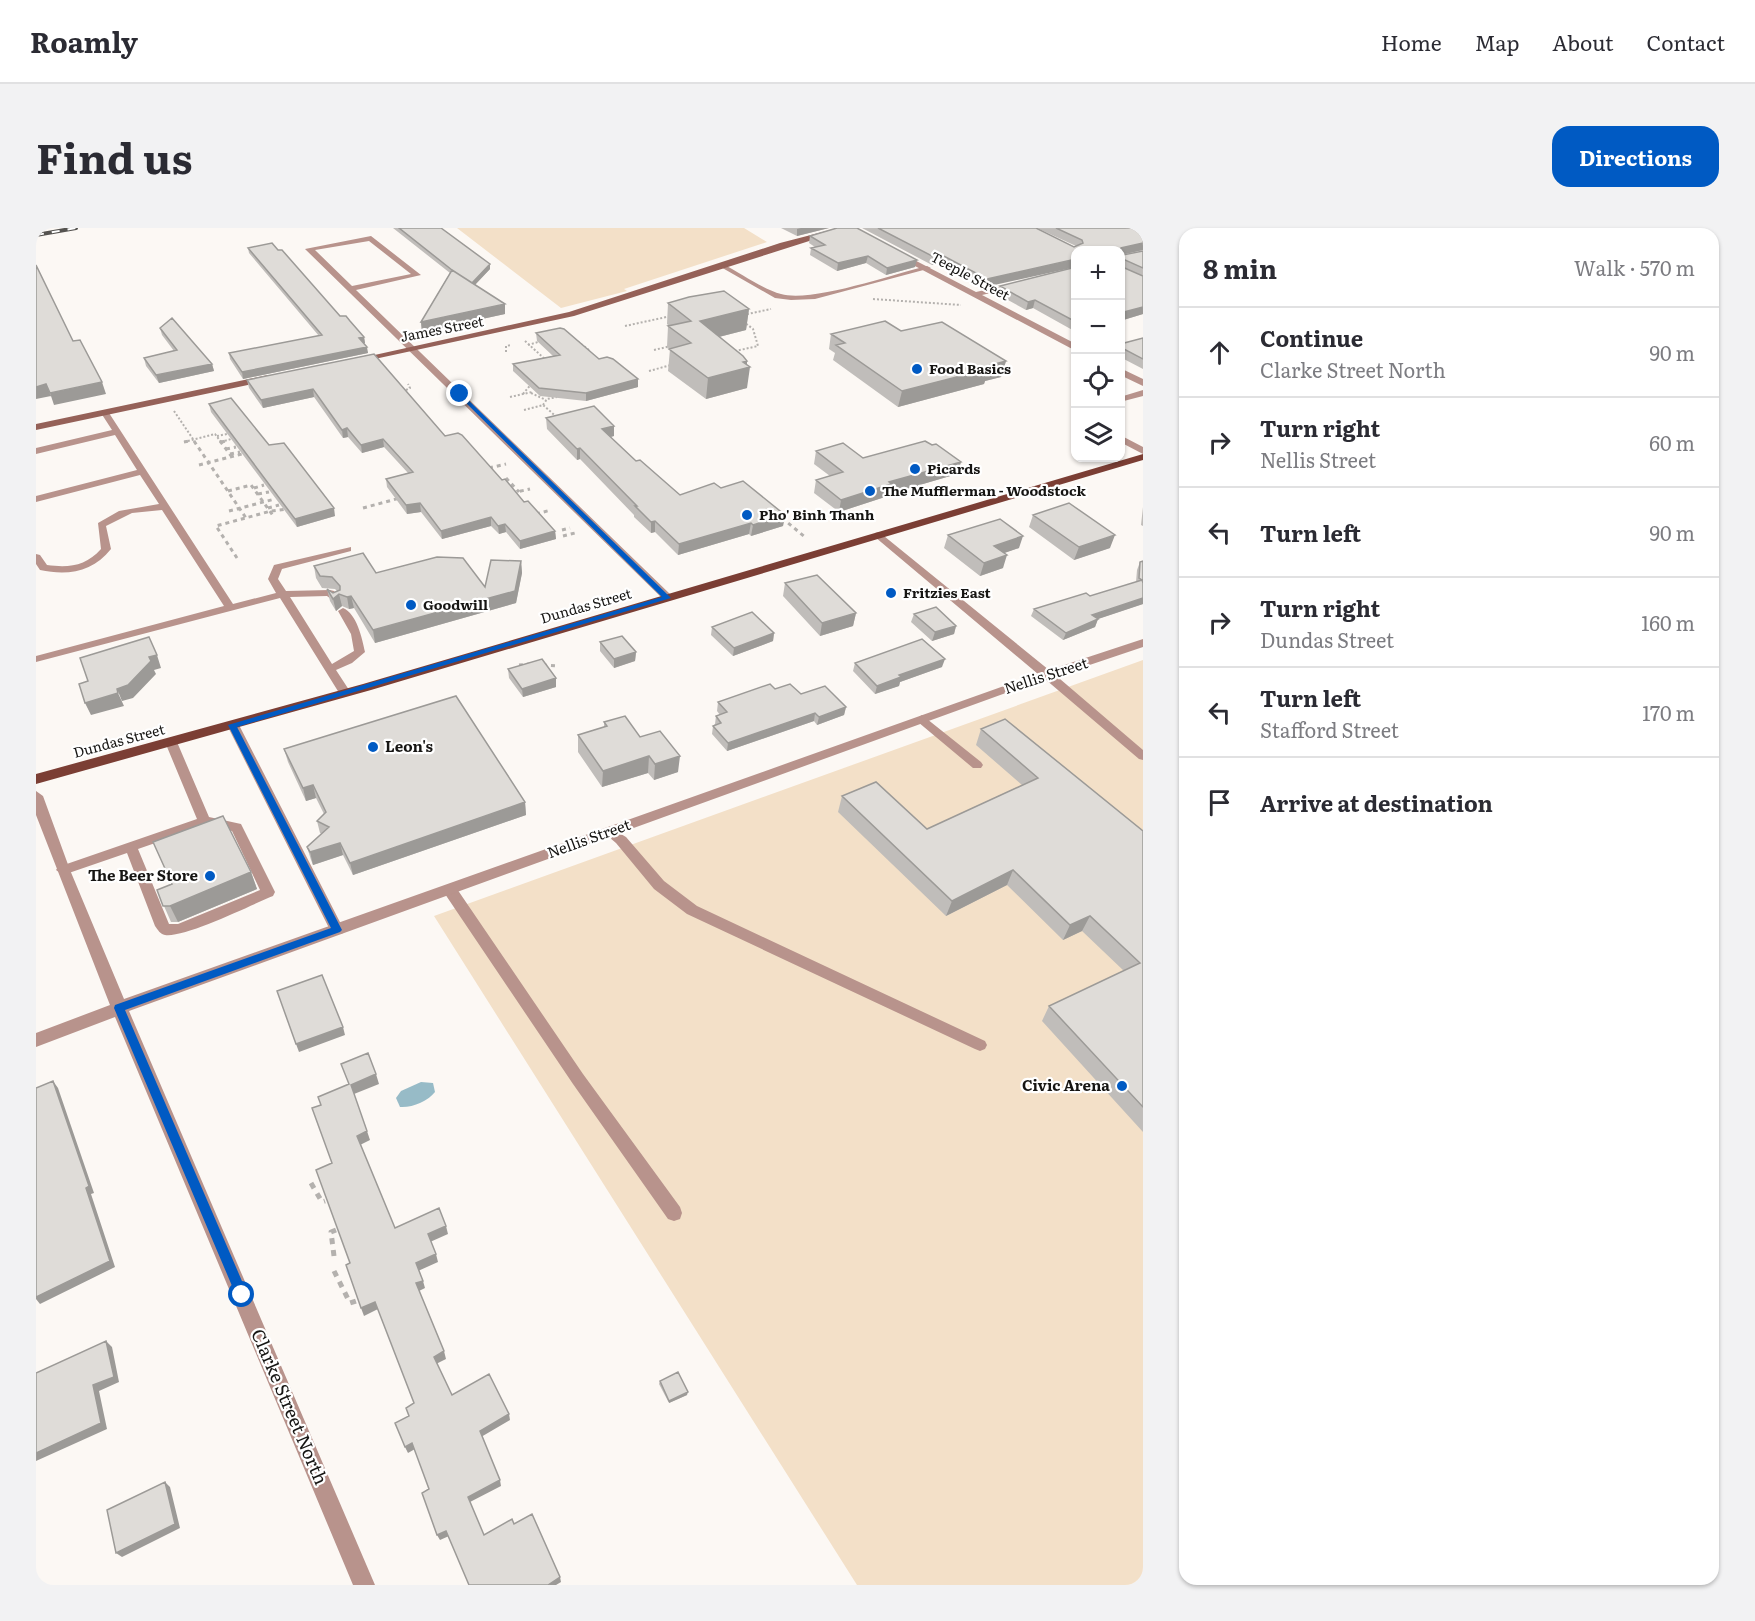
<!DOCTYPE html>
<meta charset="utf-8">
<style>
:root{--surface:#fff;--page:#f2f2f3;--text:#2b2b33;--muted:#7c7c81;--line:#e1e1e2;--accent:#005ac3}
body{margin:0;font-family:Literata,serif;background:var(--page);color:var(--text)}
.controls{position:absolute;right:18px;top:18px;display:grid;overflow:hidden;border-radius:12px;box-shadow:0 2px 4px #0004}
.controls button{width:54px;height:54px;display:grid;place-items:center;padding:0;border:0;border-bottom:2px solid var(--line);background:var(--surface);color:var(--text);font:30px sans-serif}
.stop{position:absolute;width:18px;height:18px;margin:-14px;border:4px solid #005ac3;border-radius:50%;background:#fff}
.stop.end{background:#005ac3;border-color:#fff;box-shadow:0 2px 6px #0008}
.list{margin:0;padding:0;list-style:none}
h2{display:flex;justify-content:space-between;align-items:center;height:78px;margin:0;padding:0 24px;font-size:26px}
h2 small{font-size:20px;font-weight:400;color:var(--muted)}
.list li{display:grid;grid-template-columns:39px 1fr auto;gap:18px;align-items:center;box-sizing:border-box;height:90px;padding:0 24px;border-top:2px solid var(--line)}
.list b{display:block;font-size:22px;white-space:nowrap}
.list p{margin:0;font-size:20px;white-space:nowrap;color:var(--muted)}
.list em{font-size:20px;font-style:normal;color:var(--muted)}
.icon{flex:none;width:33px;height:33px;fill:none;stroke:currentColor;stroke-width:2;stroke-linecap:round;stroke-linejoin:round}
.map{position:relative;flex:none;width:1107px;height:1357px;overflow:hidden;border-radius:18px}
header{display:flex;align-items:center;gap:36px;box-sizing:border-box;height:84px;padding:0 30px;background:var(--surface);border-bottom:2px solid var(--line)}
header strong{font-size:28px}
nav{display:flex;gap:33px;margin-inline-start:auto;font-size:21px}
.intro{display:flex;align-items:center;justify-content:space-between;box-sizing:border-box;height:144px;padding:0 36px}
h1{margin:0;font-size:42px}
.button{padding:15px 27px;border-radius:18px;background:var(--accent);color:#fff;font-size:21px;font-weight:700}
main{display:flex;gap:36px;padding:0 36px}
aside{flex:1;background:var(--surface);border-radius:18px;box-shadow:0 2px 4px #0004}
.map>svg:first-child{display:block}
.green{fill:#f3e0c8}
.water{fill:#97bbc7}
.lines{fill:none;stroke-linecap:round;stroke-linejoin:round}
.path-far2{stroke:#b4b1ae;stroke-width:2;stroke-dasharray:2 2;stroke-linecap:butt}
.path-far1{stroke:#b4b1ae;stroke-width:3;stroke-dasharray:4 4;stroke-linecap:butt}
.path{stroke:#b4b1ae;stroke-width:5;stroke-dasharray:6 6;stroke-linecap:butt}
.lane{fill:#b8938c;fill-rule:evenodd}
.street{fill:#b8938c;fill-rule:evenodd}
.secondary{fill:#956158;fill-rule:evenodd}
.primary{fill:#7b3e34;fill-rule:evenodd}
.rail-casing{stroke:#555350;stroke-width:4}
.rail{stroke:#fff;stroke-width:2;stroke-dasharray:8;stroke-linecap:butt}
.wall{fill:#c0bdba}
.shaded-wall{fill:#9c9a97}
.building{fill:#dfdcd8;stroke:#9c9a97;stroke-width:1.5}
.route{fill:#005ac3}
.poi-dot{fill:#005ac3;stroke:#fff;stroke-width:2}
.labels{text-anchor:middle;stroke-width:4.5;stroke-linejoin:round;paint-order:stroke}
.far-street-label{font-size:14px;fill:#161513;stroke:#fff}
.far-poi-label{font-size:14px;font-weight:bold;fill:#161513;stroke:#fff;text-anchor:start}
.street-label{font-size:15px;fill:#161513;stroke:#fff}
.poi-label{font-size:15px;font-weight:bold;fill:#161513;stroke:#fff;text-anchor:end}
.near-street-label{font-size:18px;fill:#161513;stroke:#fff}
</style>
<header>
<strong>Roamly</strong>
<nav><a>Home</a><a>Map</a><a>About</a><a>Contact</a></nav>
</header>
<div class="intro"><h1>Find us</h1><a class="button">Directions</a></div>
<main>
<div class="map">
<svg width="1107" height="1357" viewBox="0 0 1107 1357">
<rect width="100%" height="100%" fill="#fcf8f4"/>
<path class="green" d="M421,0H708L731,14L588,61L591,63L525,80Z
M1107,432V1357H821L398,688Z"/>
<path class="water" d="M385,854L397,855L399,864C392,873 376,880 364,879L360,870L365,863Z"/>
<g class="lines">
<path class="path-far2" d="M837,71L925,77
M707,87L735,81
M589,98L635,88
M529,104L553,122L549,123
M489,113L511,133
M492,117L502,114
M618,122L635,118
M470,124V118L475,117
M695,124L722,118L717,101L708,94
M613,143L635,137
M370,162L374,160L372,156
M495,165L510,172
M487,166L496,155
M474,169L496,164
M507,177L511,171L521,169
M488,182L507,177L523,191
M138,183L159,214
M181,208L191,206
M148,214L179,206L185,214
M185,214L195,211"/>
<path class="path-far1" d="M158,213L210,290
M184,213L196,229
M148,214L154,213
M185,214L190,213
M190,221L200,219
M194,226L204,224
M163,237L210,225
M453,240L470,236
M470,250L483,264
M218,260L228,257
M192,263L215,257L238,289
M476,265L494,261
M222,266L233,264
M232,280L243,277
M327,280L364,270
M193,283L239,271
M500,286L515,282
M746,290L769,309
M526,302L534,300
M527,308L539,305
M201,330L180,298L235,283L252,281
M483,437L494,436
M507,437L521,438"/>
<path class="path" d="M275,955L286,974L289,973
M298,1028L295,1004L300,1002
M298,1043L314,1075L320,1073"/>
<path class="lane" d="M683,36H687C704,45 727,61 745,66C775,75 858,46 891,38L895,40L779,71L755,72L739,70L683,38Z
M1107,162V168L1084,174V169Z
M69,182L73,185L197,376L240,365L232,351L238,337L315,319V323L246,341L242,351L250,363L294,362L298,363L305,372L300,375L291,368L254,369L296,436L318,423L315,406L302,383L307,380C321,386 326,410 329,424L316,435L300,442L315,465L313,468H305L244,370L0,434V428L188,378L126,282L96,285L70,298L75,321C57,344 32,348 4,342L0,336V326L4,327L11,337C33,340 50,338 65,321L62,295L83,283L123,276L104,247L0,274V268L101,242L79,207L0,226V220L76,202L65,185Z
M1084,207L1107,219V226L1084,214Z
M1013,444L1017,445L1107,522V532L1103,531L1009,451L1007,448Z
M886,487L945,534L947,537L945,540H937L882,494L880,491Z
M197,493L203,497L308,702L306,706H296L294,702L191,497Z
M135,510L141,514L173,589L205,596L239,664L237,668C215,677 149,710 129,707C124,706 122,702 119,698L91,625L27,647L20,642L22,639L161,591L129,514ZM168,598L196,603L224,662L142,696H133L102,621Z
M573,599L590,609L628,653L661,678L949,813L951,817L949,821L944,823L939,821L651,686L618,661L580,615L567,604Z
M414,657L419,658L547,846L644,979L646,985L644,991L638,993L632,991L537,856L409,666L407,662Z"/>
<path class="street" d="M335,8L385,47L320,62L636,368V372H628L269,21ZM333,13L375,46L316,58L279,22Z
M863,24L940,64L984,54V58L946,67L1040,116V123L860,28L859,26Z
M1084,140L1107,151V158L1084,147Z
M843,304L1013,442L1107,411V419L967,466L93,783L339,1357H317L79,789L0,819V805L74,777L0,587V563L7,568L34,642L88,771L1002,446L839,309V305Z"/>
<path class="secondary" d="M802,0H814L538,88L320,135L316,132L533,84L744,15Z
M232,147L235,148V152L0,202V196Z"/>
<path class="primary" d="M1107,226V232L335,462L0,556V546L327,456Z"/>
<g class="rail-casing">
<path id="rail" d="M0,7L40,0"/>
</g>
<use href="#rail" class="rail"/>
</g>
<path class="wall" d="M357,0H405L454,41L439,57L469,86L386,104L385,94L414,45Z
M745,0H793L761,8Z
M826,0H1000L1038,19L1040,18L1001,0H1107V22L1086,27H1087L1107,23V86L1084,93V22H1040L949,59L905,35L896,37Z
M774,8L879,39L850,47L830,35L801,43L774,27L775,20L779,19L773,15Z
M212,20L242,22L304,88L328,109L329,115H328L332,125L207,151L194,131L193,125L283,108L213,25Z
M1040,39V104L997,80L990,82L961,66L964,58Z
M632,75L713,81L710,102L683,109L711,133V160L670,171L632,143L634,121L631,119L632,98H633L631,96Z
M124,100L176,136L178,143L123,155L110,138L108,130L138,123L126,107Z
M1084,102L1088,115L1107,110V141L1084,129Z
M865,103L970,133L965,149L949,153L948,156L862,179L797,132L799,125L793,121L795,106Z
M500,105L563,131L602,151V159L550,173L504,168L477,143V136L517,128L501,113Z
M338,126L409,208L466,252L488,274L519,303L520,311L484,321L470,304L463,306L455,298L406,311L385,284L371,286L351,259L350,251L372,245L348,219L326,225L312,209L307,210L278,169L227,180L213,160L211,152Z
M173,176L233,217L299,288L261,299L175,184Z
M510,190L578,208L575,209L600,233L644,267L685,260L749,287L747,298L715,308L713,306L642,327L619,304L615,305L598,289V287L544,231L541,232L511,201Z
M780,223L827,230L925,234L921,246L853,266L852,268L803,284L778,265L780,252L794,248L778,236Z
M1107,279V298L1105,297Z
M997,287L1074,320L1038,332L993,299Z
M912,307L983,320L968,325L967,340L944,348L908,320Z
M485,333L486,345L480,375L339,415L318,380L313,381L306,378L300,383L294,373L291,361L297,365L301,363L299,361L286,360L280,350L278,338L449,359Z
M1107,333V376L1062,391L1059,399L1027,412L995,388L998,381L1054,368L1100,354L1101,342L1104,334Z
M749,355L820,385L817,398L784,408L747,368Z
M878,386L920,398L918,406L896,413L875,394Z
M676,399L738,405L737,413L697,428L675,407Z
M564,414L600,424L599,433L578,440L564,423Z
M819,435L906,439L864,454L863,458L839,466L817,443Z
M472,441L520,459L487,469L473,450Z
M739,461L765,466L810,479L808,487L781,497L778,493L691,523L676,506L677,498L679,496L680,488L684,487L681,483L682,474Z
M568,494L604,509L642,544L618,552L612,545L566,559L542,524V507L568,499Z
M945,501L1107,603V904L1006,793L1013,778L1088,743L1046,703L1027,712L971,657L910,688L802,584L806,568L891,601L986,557L940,517Z
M248,521L489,574L490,587L317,647L307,627L277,637L275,632L271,619L286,606L284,605L281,593L288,586L280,570L270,573L252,534Z
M117,614L215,644L221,661L142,694H135L121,662L136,657Z
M624,1153L651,1167L633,1175L623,1156Z"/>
<path class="shaded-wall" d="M765,0H793L761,8V1Z
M1107,15V22L1084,27L1085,20Z
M906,27L905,35L896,37L898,29Z
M832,28L830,35L801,43L802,35Z
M1040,31V39L949,59L951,51Z
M881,32L879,39L850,47L851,40Z
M454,36V41L434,62V56Z
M999,72L997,80L990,82L992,74Z
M469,76V86L386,104L385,94Z
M1107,79V86L1084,93V85Z
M713,81L710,102L663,114L664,93Z
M328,109L329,115L324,116L323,110Z
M331,119L332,125L207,151L206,144Z
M711,133V139H714L711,160L670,171L672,150Z
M970,133L965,149L949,153L948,156L862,179L866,163L948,139Z
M176,136L178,143L123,155L120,147Z
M602,151V159L550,173V165Z
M66,154L70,166L18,177L14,165Z
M10,156L15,168L0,171V159Z
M277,161L278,169L227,180L225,172Z
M578,198V208L566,211V201Z
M311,200L312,209L307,210L306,202Z
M347,211L348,219L326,225L325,217Z
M544,220V231L541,232V221Z
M925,234L921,246L853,266L852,268L803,284L805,272L853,254Z
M384,275L385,284L371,286L370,277Z
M298,280L299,288L261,299L259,291Z
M749,287L747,298L715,308L717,297Z
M455,289V298L406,311L405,303Z
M619,293V304L615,305V294Z
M715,295L713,306L642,327L643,316Z
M469,296L470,304L463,306L462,298Z
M519,303L520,311L484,321V313Z
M1079,307L1074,320L1038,332L1043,319Z
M987,308L983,320L954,330L958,318Z
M971,327L967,340L944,348L948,335Z
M485,333L486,345L480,375L339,415L337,402L479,363Z
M303,366L306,378L300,383L297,371Z
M315,368L318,380L313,381L311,369Z
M1107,370V376L1053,394L1056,387Z
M820,385L817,398L784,408L786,395Z
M1062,391L1059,399L1027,412L1030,405Z
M920,398L918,406L896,413L899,404Z
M738,405L737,413L697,428L698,420Z
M600,424L599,433L578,440V431Z
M121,427L125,440L118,442L120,446L97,470L86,473L81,461L113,429Z
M909,431L906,439L864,454L863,458L839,466L841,458L863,447Z
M520,450V459L487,469L486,461Z
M82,465L88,478L55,487L49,475Z
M810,479L808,487L781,497L783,489Z
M779,485L778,493L691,523L692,515Z
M613,528L612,545L566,559L567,543Z
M644,528L642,544L618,552L619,536Z
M277,557L280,570L270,573L267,560Z
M489,574L490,587L317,647L314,635Z
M304,615L307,627L277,637L274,624Z
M977,642L971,657L910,688L916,673Z
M215,644L221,661L142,694L134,678Z
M1054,688L1046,703L1027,712L1034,697Z
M307,799L309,807L263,824L260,816Z
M340,846L343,856L318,866L315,857Z
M17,853L22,860L58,965L55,966L79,1039L4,1076L0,1071V1069L50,960Z
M331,903L334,912L324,917L321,908Z
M410,998L412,1006L394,1014L392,1006Z
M400,1026L402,1034L382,1043L380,1035Z
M387,1053L389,1060L383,1063L380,1055Z
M339,1074L342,1081L328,1088L325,1080Z
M70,1113L76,1119L83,1154L63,1163L71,1201L0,1233V1225L57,1157Z
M408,1123L410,1131L400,1136L398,1129Z
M652,1164L651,1167L633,1175V1173Z
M473,1186L474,1192L445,1209L444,1203Z
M376,1215L379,1221L372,1225L369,1219Z
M464,1252L465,1258L434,1274L432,1269Z
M129,1254L134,1259L144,1300L86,1329L80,1325Z
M410,1303L413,1308L404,1312L401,1307Z
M524,1349L525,1354L520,1357H512Z"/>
<path class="building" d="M363,0H405L454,36L436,55L416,42Z
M801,0H821L881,32L851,40L832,28L802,35L775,20L789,17L774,8Z
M842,0H1000L1038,19L1047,15L1046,12L1020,0H1107V15L1085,20L1084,23L1040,22V31L951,51L906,27L898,29Z
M236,15L242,22H246L304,88H310L314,93L328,109L323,110L331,119L206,144L193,125L286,107L212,20Z
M1107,23V40L1087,31L1085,32L1084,36V25L1087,27Z
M0,37L37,113L44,112L66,154L14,165L10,156L0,159Z
M1084,38L1107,48V79L1084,85Z
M1040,39V94L999,72L992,74L964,58Z
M416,42L469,76L385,94Z
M688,63L713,81L664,93L707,128L711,133L707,134L714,139L672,150L633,121L655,115L632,98L655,93L632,75L653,69Z
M136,90L176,136L120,147L108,130L141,122L124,100Z
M849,93L865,103L906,94L970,133L948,139L952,141L866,163L800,117L809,115L795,106Z
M524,100L528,101L563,131L571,129L577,131L602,151L550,165L503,160L477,136L524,127L500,105Z
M1084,102L1088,115L1107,110V131L1084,119Z
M338,126L409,208L422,205L426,207L466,252L469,251L488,274L492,273L519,303L484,313L469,296L462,298L455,289L405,303L384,275L370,277L350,251L377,244L347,211L325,217L311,200L306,202L277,161L225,172L211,152Z
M195,170L233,217L248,215L298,280L259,291L173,176Z
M558,178L578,198L566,201L600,233L604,232L644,267L678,255L685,260L707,253L749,287L717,297L715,295L643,316L619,293L615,294L599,278H601L544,220L541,221L510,190Z
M889,213L896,217L900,216L925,234L853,254L855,256L805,272L780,252L807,244L780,223L807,215L827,230Z
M1033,275L1079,307L1043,319L997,287Z
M964,291L987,308L958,318L971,327L948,335L912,307Z
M327,325L340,345L401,329L427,330L449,359L455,332L485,333L479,363L337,402L315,368L311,369L303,366L297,371L291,361L297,365L304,362V358L296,349L284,348L278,338Z
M1107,333V353L1106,352L1107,355V370L1056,387L1062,391L1030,405L998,381L1050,365L1054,368L1106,352L1103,350L1104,334Z
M781,347L820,385L786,395L749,355Z
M900,379L920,398L899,404L878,386Z
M716,384L738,405L698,420L676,399Z
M586,408L600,424L578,431L564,414Z
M113,409L121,427L113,429L115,433L92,457L81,461L82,465L49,475L43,456L52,453L44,430Z
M886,411L909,431L863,447L865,449L841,458L819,435Z
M506,431L520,450L486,461L472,441Z
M734,456L739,461L754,456L765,466L789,458L810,479L783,489L779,485L692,515L677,498L685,495L680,488L691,484L682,474Z
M420,468L489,574L314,635L304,615L274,624L271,619L293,599L281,593L290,584L277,557L267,560L248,521Z
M589,488L604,509L624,503L644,528L619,536L613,528L567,543L542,507L571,498L568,494Z
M969,491L1107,603V879L1013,778L1104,735L1054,688L1034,697L977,642L916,673L806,568L840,554L891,601L1002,550L945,501Z
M187,588L215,644L134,678H127L121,662L136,656L117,614Z
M286,747L307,799L260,816L241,763Z
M332,825L340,846L315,857L331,903L321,908L359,1000L403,980L410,998L392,1006L400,1026L380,1035L387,1053L380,1055L408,1123L398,1129L416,1167L453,1146L473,1186L444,1203L464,1252L432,1269L448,1307L476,1291L478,1296L496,1286L524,1349L512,1357H433L410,1303L401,1307L386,1265L393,1261L376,1215L369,1219L359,1195L373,1188L370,1180L378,1175L339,1074L325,1080L310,1037L314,1035L280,942L296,935L276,880L285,877L282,869L313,856L305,836Z
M17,853L53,958L50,960L74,1033L0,1069V860Z
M70,1113L78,1149L57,1157L65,1195L0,1225V1145Z
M642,1144L652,1164L633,1173L624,1153Z
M129,1254L139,1296L80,1325L71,1282Z"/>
<path class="route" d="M424,164L635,370L201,499L306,702L304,704L89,782L212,1067L210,1072L206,1073L202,1072L78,780L79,777L295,700L192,497L626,369L422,167Z"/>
<g class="poi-dot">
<circle cx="881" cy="141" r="6"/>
<circle cx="879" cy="241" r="6"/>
<circle cx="834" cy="263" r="6"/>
<circle cx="711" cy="287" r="6"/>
<circle cx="855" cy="365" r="6"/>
<circle cx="375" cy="377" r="6"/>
<circle cx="337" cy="519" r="6"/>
<circle cx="174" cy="648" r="6"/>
<circle cx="1086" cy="858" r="6"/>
</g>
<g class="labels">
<g class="far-street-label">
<text transform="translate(934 48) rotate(28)" y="5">Teeple Street</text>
<text transform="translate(406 101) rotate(-11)" y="5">James Street</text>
<text transform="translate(550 378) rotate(-16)" y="5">Dundas Street</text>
<text transform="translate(83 513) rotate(-15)" y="5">Dundas Street</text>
</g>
<g class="far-poi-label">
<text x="893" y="146">Food Basics</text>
<text x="891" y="246">Picards</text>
<text x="846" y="268">The Mufflerman - Woodstock</text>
<text x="723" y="292">Pho' Binh Thanh</text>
<text x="867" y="370">Fritzies East</text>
<text x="387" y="382">Goodwill</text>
</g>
<g class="street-label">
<text transform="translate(1010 448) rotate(-18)" y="5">Nellis Street</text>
<text transform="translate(553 611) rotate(-20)" y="5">Nellis Street</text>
</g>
<g class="poi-label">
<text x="349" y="524" text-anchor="start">Leon's</text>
<text x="162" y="653">The Beer Store</text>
<text x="1074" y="863">Civic Arena</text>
</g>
<g class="near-street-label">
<text transform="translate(253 1179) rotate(67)" y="6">Clarke Street North</text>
</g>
</g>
</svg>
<div class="controls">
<button>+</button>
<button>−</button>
<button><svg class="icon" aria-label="locate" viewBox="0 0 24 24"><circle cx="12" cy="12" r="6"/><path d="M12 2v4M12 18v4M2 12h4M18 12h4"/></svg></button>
<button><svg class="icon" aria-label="layers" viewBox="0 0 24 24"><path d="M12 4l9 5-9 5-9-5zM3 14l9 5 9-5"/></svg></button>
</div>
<div class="stop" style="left:206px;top:1067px"></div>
<div class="stop end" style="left:424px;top:166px"></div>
</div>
<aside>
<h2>8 min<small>Walk · 570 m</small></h2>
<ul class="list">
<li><svg class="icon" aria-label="ahead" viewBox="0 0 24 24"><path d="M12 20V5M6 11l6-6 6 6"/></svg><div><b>Continue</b><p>Clarke Street North</p></div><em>90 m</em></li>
<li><svg class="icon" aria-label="right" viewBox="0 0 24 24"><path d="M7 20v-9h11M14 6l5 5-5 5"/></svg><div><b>Turn right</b><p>Nellis Street</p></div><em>60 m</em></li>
<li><svg class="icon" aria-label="left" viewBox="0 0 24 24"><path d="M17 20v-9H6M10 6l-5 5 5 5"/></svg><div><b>Turn left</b></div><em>90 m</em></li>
<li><svg class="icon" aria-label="right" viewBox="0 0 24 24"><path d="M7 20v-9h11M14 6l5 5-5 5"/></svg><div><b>Turn right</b><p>Dundas Street</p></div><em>160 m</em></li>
<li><svg class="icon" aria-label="left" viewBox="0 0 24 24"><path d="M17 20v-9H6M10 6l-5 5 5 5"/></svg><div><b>Turn left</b><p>Stafford Street</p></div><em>170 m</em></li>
<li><svg class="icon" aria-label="arrive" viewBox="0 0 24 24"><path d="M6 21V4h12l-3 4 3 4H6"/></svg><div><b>Arrive at destination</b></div></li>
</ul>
</aside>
</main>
